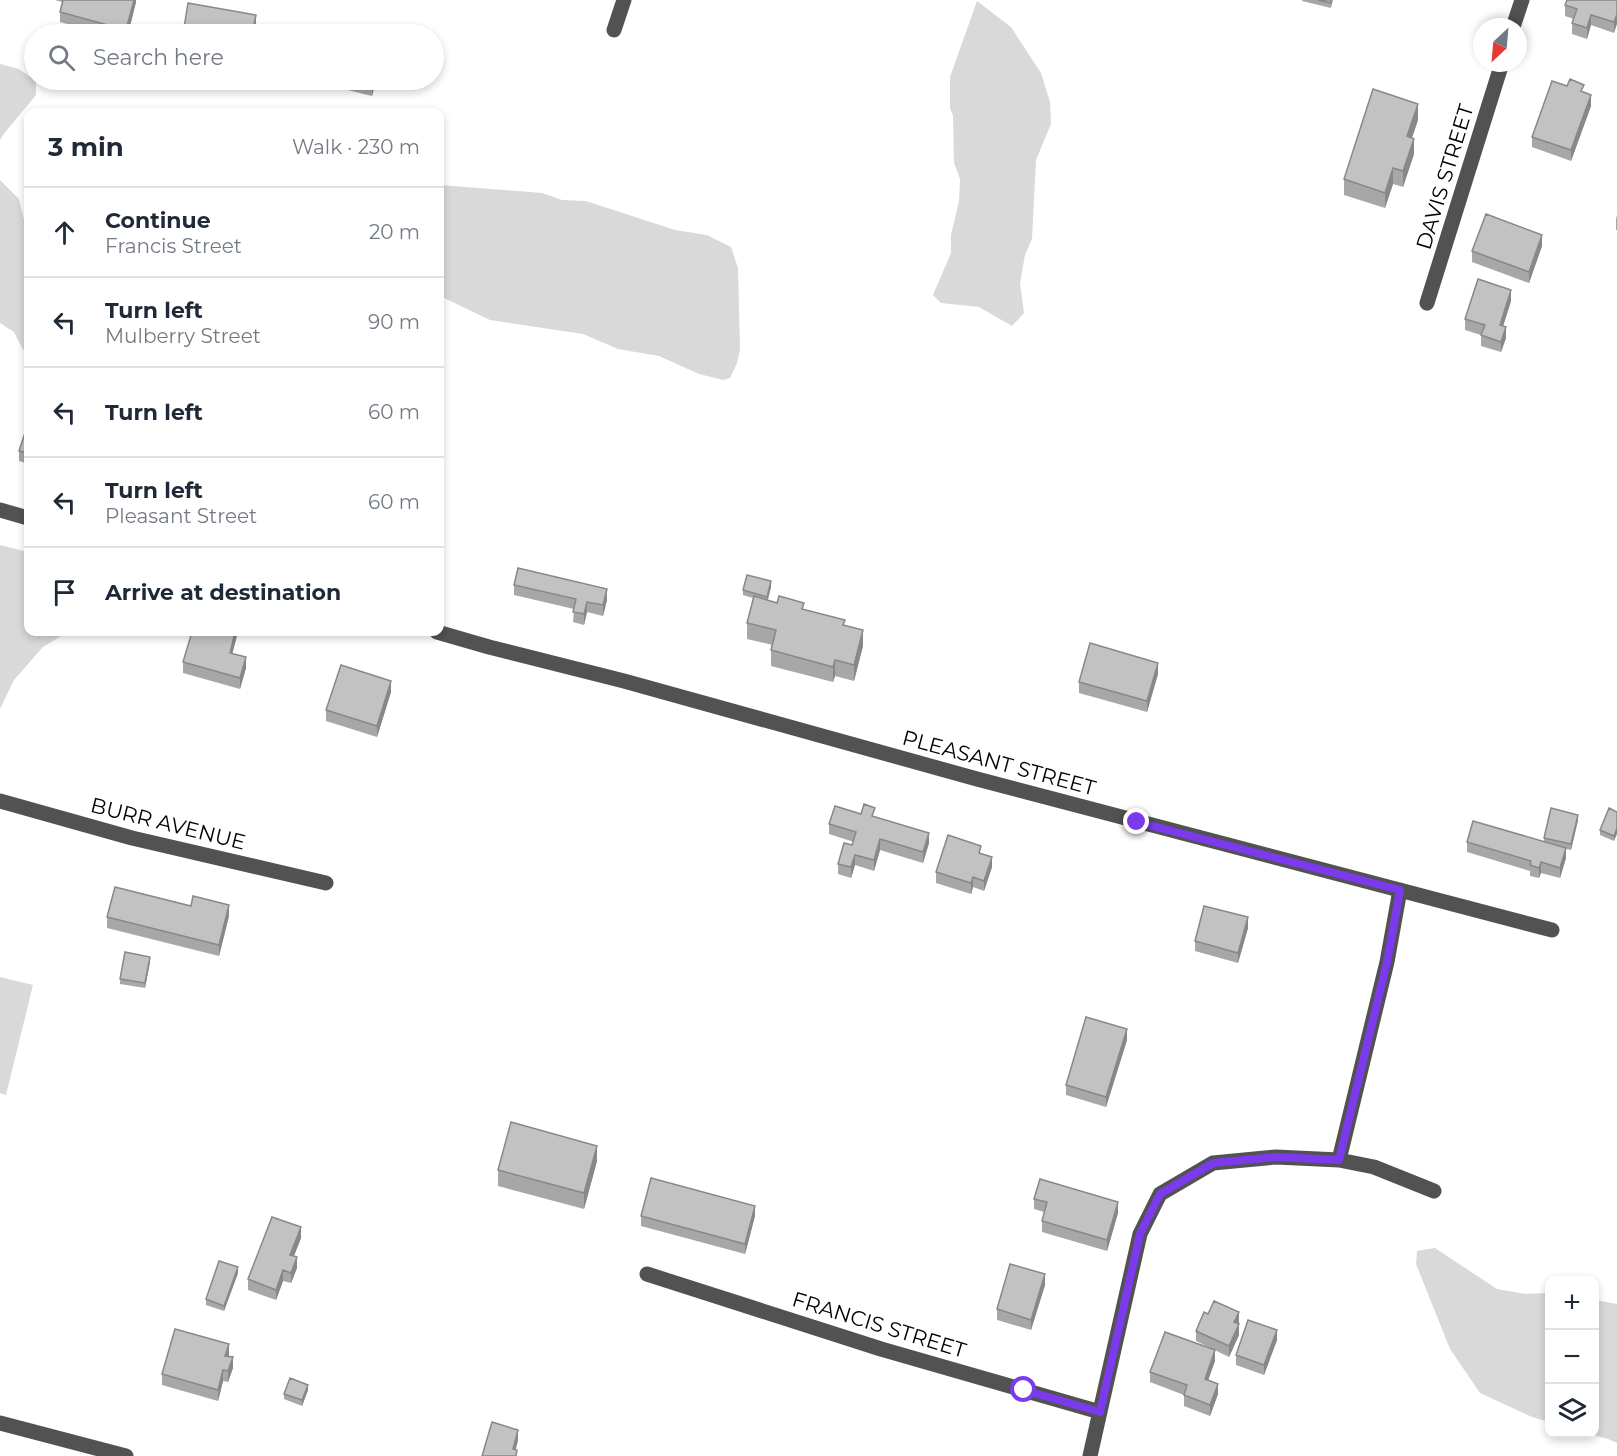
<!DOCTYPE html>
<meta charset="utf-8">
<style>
:root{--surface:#fff;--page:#f2f2f3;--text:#1f2937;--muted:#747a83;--line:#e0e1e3}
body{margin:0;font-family:Montserrat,sans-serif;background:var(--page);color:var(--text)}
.controls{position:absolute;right:18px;bottom:18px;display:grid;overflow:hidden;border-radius:12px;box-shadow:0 3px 9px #0003}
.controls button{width:54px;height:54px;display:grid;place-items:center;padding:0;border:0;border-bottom:2px solid var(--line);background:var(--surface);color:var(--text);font:30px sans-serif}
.compass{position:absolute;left:1473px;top:18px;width:54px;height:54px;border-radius:50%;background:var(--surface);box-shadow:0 3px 9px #0003;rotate:206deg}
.stop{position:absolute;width:18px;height:18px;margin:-14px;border:4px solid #7c3aed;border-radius:50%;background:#fff}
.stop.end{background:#7c3aed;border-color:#fff;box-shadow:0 2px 6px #0008}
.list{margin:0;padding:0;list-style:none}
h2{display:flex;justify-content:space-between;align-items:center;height:78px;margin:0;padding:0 24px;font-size:26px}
h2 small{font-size:20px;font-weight:400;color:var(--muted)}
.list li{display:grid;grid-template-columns:39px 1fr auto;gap:18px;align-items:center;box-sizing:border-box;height:90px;padding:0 24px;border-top:2px solid var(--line)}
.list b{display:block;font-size:22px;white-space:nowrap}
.list p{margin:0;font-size:20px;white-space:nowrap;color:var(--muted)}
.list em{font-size:20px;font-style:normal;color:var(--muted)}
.icon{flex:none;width:33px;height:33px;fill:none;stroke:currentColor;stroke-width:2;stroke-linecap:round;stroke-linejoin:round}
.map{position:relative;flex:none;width:1617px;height:1456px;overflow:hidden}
.search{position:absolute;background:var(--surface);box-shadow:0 3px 9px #0003;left:24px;top:24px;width:420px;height:66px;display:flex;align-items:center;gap:15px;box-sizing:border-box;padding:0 21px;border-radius:33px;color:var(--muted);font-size:22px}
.panel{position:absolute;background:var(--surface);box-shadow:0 3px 9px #0003;left:24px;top:108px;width:420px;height:528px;border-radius:12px}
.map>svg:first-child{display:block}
.green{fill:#d9d9d9}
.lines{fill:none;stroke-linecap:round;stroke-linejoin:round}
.minor{stroke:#525252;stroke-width:15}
.wall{fill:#a7a7a7}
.shaded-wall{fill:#888}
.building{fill:#c2c2c2;stroke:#888;stroke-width:1.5}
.route{stroke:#7c3aed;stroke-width:8}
.labels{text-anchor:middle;stroke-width:4.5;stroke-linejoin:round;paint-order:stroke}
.street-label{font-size:21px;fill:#000;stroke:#fff}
</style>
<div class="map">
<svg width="1617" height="1456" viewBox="0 0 1617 1456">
<rect width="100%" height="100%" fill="#fff"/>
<path class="green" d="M977,1L1011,27L1041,73L1050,102L1051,124L1036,160L1032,239L1025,255L1020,283L1024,313L1012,326L979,307L941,303L933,295L951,253V235L959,201L960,179L954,163L953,116L950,108V77Z
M0,64L19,69L36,81V95L3,135L0,140Z
M0,180L19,199L28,236V354L22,348L14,332L0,323Z
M440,185L542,193L562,200L586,201L675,230L707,235L731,247L738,268L740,350L737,363L730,378L723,380L699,374L659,356L618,349L583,334L490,320L440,296Z
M0,545L28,552V632H86L83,634L61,636L43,647L14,680L0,709Z
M0,977L33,985L6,1095L0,1093Z
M1435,1248L1497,1289L1525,1294L1549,1293V1422L1532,1417L1480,1393L1450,1349L1416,1264L1417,1251Z
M1595,1300L1617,1304V1443L1608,1439L1589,1434H1594Z"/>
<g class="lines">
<path class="minor" d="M1513,27L1522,0
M614,30L624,0
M1427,303L1502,63
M0,510L28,518
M437,632L489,647L624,681L977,779L1552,930
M0,801L132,838L326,883
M1339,1160L1387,962L1400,890
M647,1274L881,1349L1100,1412
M0,1423L126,1456
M1090,1456L1140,1234L1160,1194L1213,1163L1276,1157L1339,1160L1374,1167L1434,1191"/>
</g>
<path class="wall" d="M55,0H136V2L128,34H104L60,22V12L62,2Z
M1302,0H1333L1331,8L1302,1Z
M1617,0L1614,33L1591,25L1587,39L1572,34V23L1574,19L1565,16V5Z
M118,80H136L135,84Z
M175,80H185V82Z
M307,80H376L372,96Z
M1584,92L1591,106L1571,161L1532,147V137Z
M1418,120L1412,138L1414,154L1403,187L1393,184L1385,208L1344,195V179Z
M1617,215V230H1616V219Z
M1542,246L1529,283L1472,262V251Z
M1511,301L1503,326L1506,338L1501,352L1481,346V335L1465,330V319Z
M28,431V464L19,461V451Z
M514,585L607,600L603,616L587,612L584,625L573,622L574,609L514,595Z
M771,587L768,600L804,609L845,625L863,646L854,681L835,676L833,682L771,666V650L773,645L747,639V623L753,598L743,595V590Z
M238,632L232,653L246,668L240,689L183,673V662Z
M1158,674L1147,712L1079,693V682Z
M391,692L377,737L326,721V710Z
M1617,812L1614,841L1600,835V830Z
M875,817L929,843L923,863L880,850L874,871L855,865L851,878L838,874V864L852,845L854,842L829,834V824Z
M1578,820L1571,850L1566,849V858L1560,878L1541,873L1539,878L1530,876V871L1467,852V842L1544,841V838Z
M981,853L992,867L984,891L973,887L971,894L936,883V872Z
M229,916L219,956L107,928V917Z
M1248,928L1238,963L1195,951V941Z
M150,962L145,988L120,984V979Z
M1127,1040L1106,1107L1066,1095V1085Z
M597,1161L584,1209L498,1186V1170Z
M1034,1199L1118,1213L1107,1251L1042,1232V1221L1044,1212L1034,1209Z
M641,1216H755L745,1254L641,1226Z
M301,1238L294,1256L297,1268L291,1283L283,1281L276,1300L248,1290V1279Z
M238,1273L224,1311L206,1305V1299Z
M1045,1285L1031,1330L997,1320V1309Z
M1208,1314L1239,1322V1335L1229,1357L1196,1341V1331Z
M1277,1340L1264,1375L1236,1365V1355Z
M229,1355L228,1356L233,1368L228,1382L223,1381L218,1401L162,1385V1374Z
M1215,1361L1208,1380L1218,1394L1210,1416L1184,1406V1395L1150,1382V1372Z
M308,1390L302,1406L284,1399V1394Z"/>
<path class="shaded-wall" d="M134,0H136V2L128,34H126V30Z
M1617,14V24L1614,33V22Z
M256,15V26L254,34H252Z
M1591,15V25L1587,39V28Z
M373,80H376L372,96V86Z
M1591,95V106L1571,161V150Z
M1418,104V120L1407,152V136Z
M1414,139V154L1403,187V171Z
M1393,168V184L1385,208V193Z
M1542,235V246L1529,283V272Z
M1511,290V301L1500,336V325Z
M1506,327V338L1501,352V342Z
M771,581V587L767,602V597Z
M607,589V600L603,616V605Z
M587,602V612L584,625V614Z
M863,630V646L854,681V665Z
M235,632H238L230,663V653Z
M246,657V668L240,689V678Z
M835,660V676L833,682V667Z
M1158,663V674L1147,712V701Z
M391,681V692L377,737V726Z
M1578,815V820L1571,850V844Z
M1617,828V834L1614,841V836Z
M929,833V843L923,863V852Z
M880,839V850L874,871V860Z
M1566,848V858L1560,878V868Z
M855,855V865L851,878V867Z
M992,857V867L984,891V881Z
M1541,862V873L1539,878V868Z
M973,877V887L971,894V883Z
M229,905V916L219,956V945Z
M1248,917V928L1238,963V953Z
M150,957V962L145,988V983Z
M1127,1029V1040L1106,1107V1097Z
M597,1146V1161L584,1209V1193Z
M1118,1202V1213L1107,1251V1240Z
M755,1206V1216L745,1254V1244Z
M301,1227V1238L290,1266V1255Z
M297,1257V1268L291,1283V1273Z
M238,1267V1273L224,1311V1306Z
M283,1270V1281L276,1300V1290Z
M1045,1274V1285L1031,1330V1320Z
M1239,1312V1322L1234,1333V1322Z
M1239,1324V1335L1229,1357V1346Z
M1277,1330V1340L1264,1375V1365Z
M229,1344V1355L225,1366V1356Z
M1215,1350V1361L1205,1389V1379Z
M233,1357V1368L228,1382V1371Z
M223,1370V1381L218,1401V1390Z
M1218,1384V1394L1210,1416V1405Z
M308,1385V1390L302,1406V1400Z
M518,1430V1441L514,1456L513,1449Z"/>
<path class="building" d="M63,0H134L126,30L60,12Z
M1318,0H1331V3Z
M1567,0H1617V14L1614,22L1591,15L1587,28L1572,23L1577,9L1565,5Z
M188,3L256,15L252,34H183Z
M305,29L328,34H304Z
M1570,79L1584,85L1581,91L1591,95L1571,150L1532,137L1552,81L1567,86Z
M348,80H373L372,86Z
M1373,89L1418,104L1407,136L1414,139L1403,171L1393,168L1385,193L1344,179Z
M1486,214L1542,235L1529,272L1472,251Z
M1478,279L1511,290L1500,325L1506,327L1501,342L1481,335L1485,325L1465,319Z
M26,430L28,431V453L19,451Z
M518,568L607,589L603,605L587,602L584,614L573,612L576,599L514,585Z
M747,575L771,581L767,597L743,590Z
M754,596L777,603L779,596L804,603L802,609L845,620L843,625L863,630L854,665L835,660L833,667L771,650L776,630L747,623Z
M192,632H235L230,653L246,657L240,678L183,662Z
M1090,643L1158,663L1147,701L1079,682Z
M341,665L391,681L377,726L326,710Z
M864,804L875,808L872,816L929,833L923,852L880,839L874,860L855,855L851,867L838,864L844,843L852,845L856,832L829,824L835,806L861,814Z
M1551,808L1578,815L1571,844L1544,838Z
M1609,808L1617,812V828L1614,836L1600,830Z
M1473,821L1566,848L1560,868L1541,862L1539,868L1530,865L1531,861L1467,842Z
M948,835L981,846L979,853L992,857L984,881L973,877L971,883L936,872Z
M115,887L191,906L193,896L229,905L219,945L107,917Z
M1204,906L1248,917L1238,953L1195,941Z
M125,952L150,957L145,983L120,979Z
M1086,1017L1127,1029L1106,1097L1066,1085Z
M511,1122L597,1146L584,1193L498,1170Z
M651,1178L755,1206L745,1244L641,1216Z
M1040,1179L1118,1202L1107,1240L1042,1221L1047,1202L1034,1199Z
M272,1217L301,1227L290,1255L297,1257L291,1273L283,1270L276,1290L248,1279Z
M219,1261L238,1267L224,1306L206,1299Z
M1010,1264L1045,1274L1031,1320L997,1309Z
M1214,1301L1239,1312L1234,1322L1239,1324L1229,1346L1196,1331L1204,1312L1208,1314Z
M1248,1320L1277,1330L1264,1365L1236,1355Z
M175,1329L229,1344L225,1356L233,1357L228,1371L223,1370L218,1390L162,1374Z
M1165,1332L1215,1350L1205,1379L1218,1384L1210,1405L1184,1395L1187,1385L1150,1372Z
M290,1378L308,1385L302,1400L284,1394Z
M492,1422L518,1430L513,1449L517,1450L516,1456H482Z"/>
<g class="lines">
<path class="route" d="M1024,1390L1100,1412L1140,1234L1160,1194L1213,1163L1276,1157L1339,1160L1387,962L1400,890L1137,822"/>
</g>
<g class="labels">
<g class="street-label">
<text transform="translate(1445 177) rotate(-73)" y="7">DAVIS STREET</text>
<text transform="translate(999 763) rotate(15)" y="7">PLEASANT STREET</text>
<text transform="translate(168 824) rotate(14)" y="7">BURR AVENUE</text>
<text transform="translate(879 1325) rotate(17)" y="7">FRANCIS STREET</text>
</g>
</g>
</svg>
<div class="controls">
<button>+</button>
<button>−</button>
<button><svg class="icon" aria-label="layers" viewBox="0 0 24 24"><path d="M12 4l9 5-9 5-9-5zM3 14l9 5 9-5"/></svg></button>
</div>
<svg class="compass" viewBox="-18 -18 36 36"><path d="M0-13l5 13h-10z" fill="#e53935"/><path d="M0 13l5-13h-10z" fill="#747a83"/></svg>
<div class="stop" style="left:1024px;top:1390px"></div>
<div class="stop end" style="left:1137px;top:822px"></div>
<div class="search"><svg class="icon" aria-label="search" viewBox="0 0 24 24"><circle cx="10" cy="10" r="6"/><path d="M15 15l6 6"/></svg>Search here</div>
<section class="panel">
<h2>3 min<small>Walk · 230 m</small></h2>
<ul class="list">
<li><svg class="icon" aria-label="ahead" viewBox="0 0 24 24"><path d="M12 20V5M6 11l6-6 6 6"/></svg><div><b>Continue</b><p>Francis Street</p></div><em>20 m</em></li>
<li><svg class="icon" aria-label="left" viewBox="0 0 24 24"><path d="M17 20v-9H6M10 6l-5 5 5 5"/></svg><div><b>Turn left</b><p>Mulberry Street</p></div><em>90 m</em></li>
<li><svg class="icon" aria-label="left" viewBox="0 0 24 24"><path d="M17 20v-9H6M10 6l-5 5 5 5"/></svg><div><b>Turn left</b></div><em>60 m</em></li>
<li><svg class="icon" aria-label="left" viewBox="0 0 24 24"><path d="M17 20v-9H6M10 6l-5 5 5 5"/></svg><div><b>Turn left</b><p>Pleasant Street</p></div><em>60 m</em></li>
<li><svg class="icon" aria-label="arrive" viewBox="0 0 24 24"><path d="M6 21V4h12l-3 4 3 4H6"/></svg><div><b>Arrive at destination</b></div></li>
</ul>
</section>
</div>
